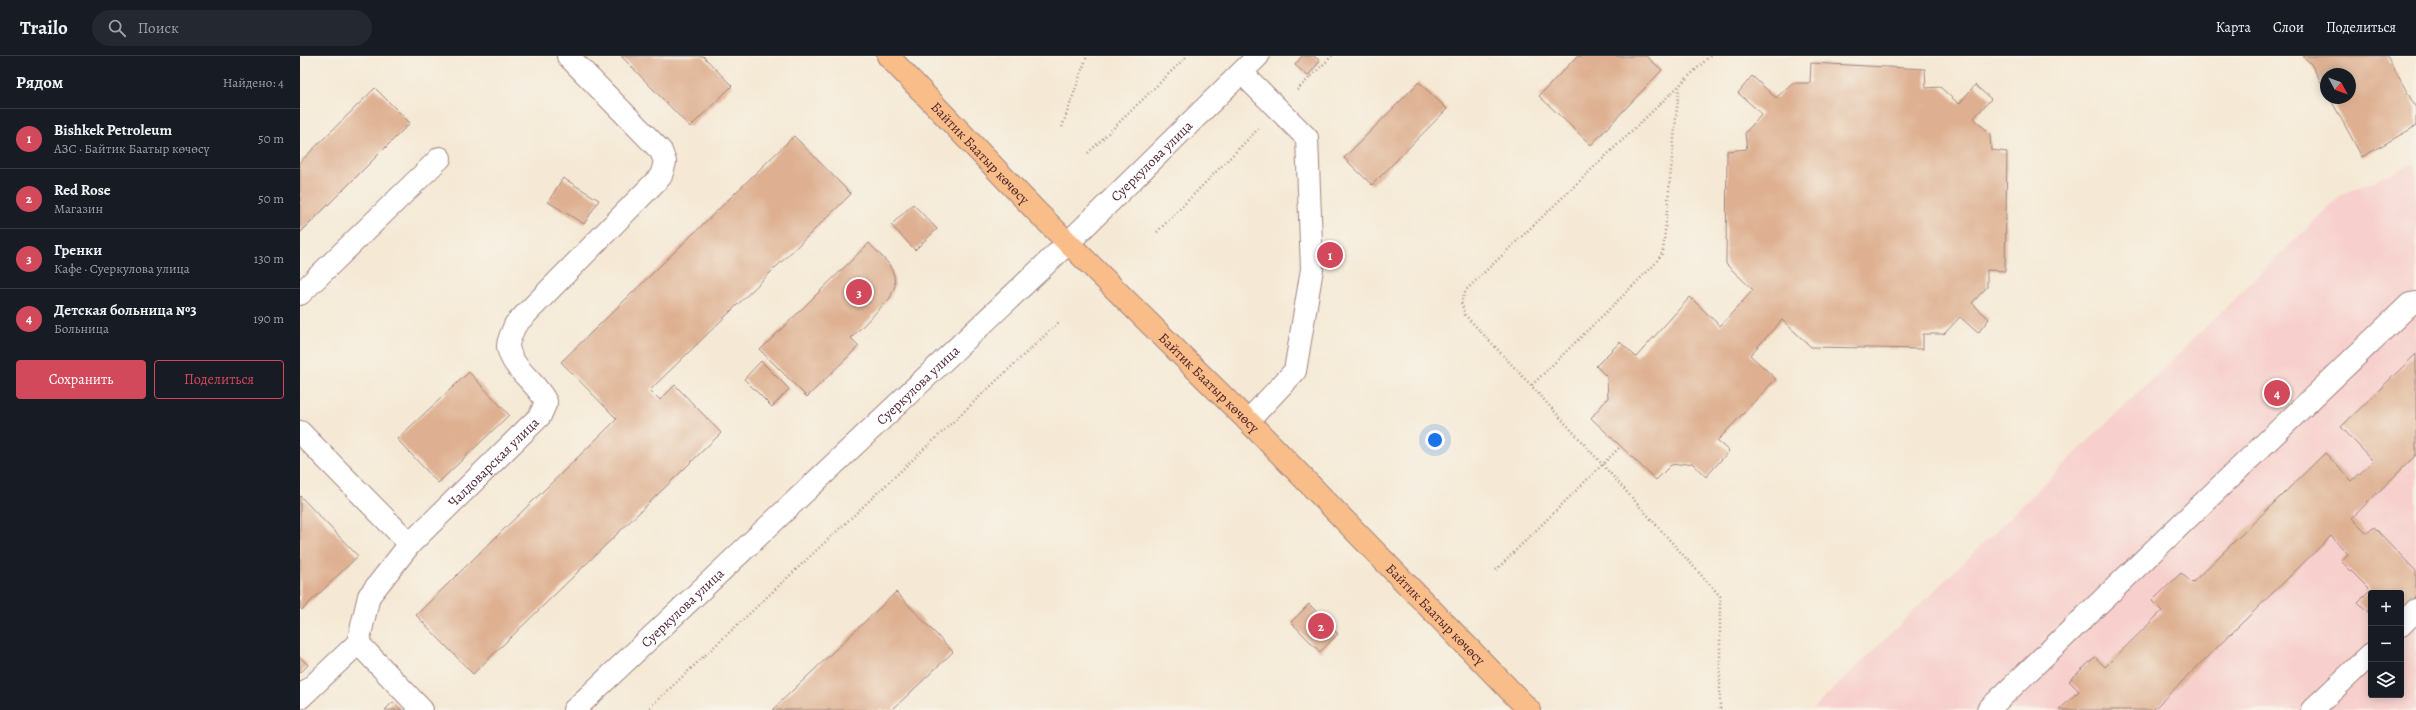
<!DOCTYPE html>
<html lang="ru">
<meta charset="utf-8">
<style>
:root{--surface:#171b24;--page:#242831;--text:#f1f3f6;--muted:#9ea1a6;--line:#363941;--accent:#d1495b}
body{margin:0;font-family:Alegreya,serif;background:var(--page);color:var(--text)}
.controls{position:absolute;right:12px;bottom:12px;display:grid;overflow:hidden;border-radius:4px;box-shadow:0 2px 10px #0003}
.controls button{width:36px;height:36px;display:grid;place-items:center;padding:0;border:0;border-bottom:1px solid var(--line);background:var(--surface);color:var(--text);font:20px sans-serif}
.compass{position:absolute;left:2020px;top:12px;width:36px;height:36px;border-radius:50%;background:var(--surface);box-shadow:0 2px 10px #0003;rotate:131deg}
.you{position:absolute;left:1135px;top:384px;width:14px;height:14px;margin:-10px;border:3px solid #fff;border-radius:50%;background:#1a73e8;box-shadow:0 0 0 6px #1a73e833}
.badge{display:grid;place-items:center;width:26px;height:26px;border-radius:50%;background:var(--accent);color:#fff;font-size:13px;font-weight:700}
.pin{position:absolute;translate:-50% -50%;border:2px solid #fff;box-shadow:0 1px 4px #0006}
.list{margin:0;padding:0;list-style:none}
h2{display:flex;justify-content:space-between;align-items:center;height:52px;margin:0;padding:0 16px;font-size:17px}
h2 small{font-size:13px;font-weight:400;color:var(--muted)}
.list li{display:grid;grid-template-columns:26px 1fr auto;gap:12px;align-items:center;box-sizing:border-box;height:60px;padding:0 16px;border-top:1px solid var(--line)}
.list b{display:block;font-size:15px;white-space:nowrap}
.list p{margin:0;font-size:13px;white-space:nowrap;color:var(--muted)}
.list em{font-size:13px;font-style:normal;color:var(--muted)}
.actions{display:flex;gap:8px;padding:12px 16px}
.actions a{flex:1;padding:9px 0;border:1px solid var(--accent);border-radius:4px;text-align:center;font-size:14px;color:var(--accent)}
.actions .main{background:var(--accent);color:#fff}
.icon{flex:none;width:22px;height:22px;fill:none;stroke:currentColor;stroke-width:2;stroke-linecap:round;stroke-linejoin:round}
.map{position:relative;flex:none;width:2116px;height:654px;overflow:hidden}
header{display:flex;align-items:center;gap:24px;box-sizing:border-box;height:56px;padding:0 20px;background:var(--surface);border-bottom:1px solid var(--line)}
header strong{font-size:19px}
nav{display:flex;gap:22px;margin-inline-start:auto;font-size:14px}
.search{width:280px;height:36px;background:var(--page);display:flex;align-items:center;gap:10px;box-sizing:border-box;padding:0 14px;border-radius:22px;color:var(--muted);font-size:15px}
main{display:flex}
aside{flex:1;background:var(--surface)}
.map>svg:first-child{display:block}
.built{fill:#f7d0cd;fill-rule:evenodd}
.building{fill:#deb091}
.lines{fill:none;stroke-linecap:round;stroke-linejoin:round}
.minor-casing{stroke:#a08480;stroke-width:24}
.major-casing{stroke:#a08480;stroke-width:24}
.path{stroke:#a08480;stroke-width:2.5;stroke-dasharray:1 3;stroke-linecap:butt}
.minor{stroke:#fff;stroke-width:22}
.major{stroke:#f8bd88;stroke-width:22}
.labels{text-anchor:middle;stroke-width:3;stroke-linejoin:round;paint-order:stroke}
.street-label{font-size:14px;fill:#4a1f2b;stroke:#f7f3e8}
</style>
<header>
<strong>Trailo</strong>
<div class="search"><svg class="icon" aria-label="search" viewBox="0 0 24 24"><circle cx="10" cy="10" r="6"/><path d="M15 15l6 6"/></svg>Поиск</div>
<nav><a>Карта</a><a>Слои</a><a>Поделиться</a></nav>
</header>
<main>
<aside>
<h2>Рядом<small>Найдено: 4</small></h2>
<ul class="list">
<li><span class="badge">1</span><div><b>Bishkek Petroleum</b><p>АЗС · Байтик Баатыр көчөсү</p></div><em>50 m</em></li>
<li><span class="badge">2</span><div><b>Red Rose</b><p>Магазин</p></div><em>50 m</em></li>
<li><span class="badge">3</span><div><b>Гренки</b><p>Кафе · Суеркулова улица</p></div><em>130 m</em></li>
<li><span class="badge">4</span><div><b>Детская больница №3</b><p>Больница</p></div><em>190 m</em></li>
</ul>
<div class="actions"><a class="main">Сохранить</a><a>Поделиться</a></div>
</aside>
<div class="map">
<svg width="2116" height="654" viewBox="0 0 2116 654">
<rect width="100%" height="100%" fill="#f7f3e8"/>
<filter id="ink" filterUnits="userSpaceOnUse"><feTurbulence type="fractalNoise" baseFrequency=".025" numOctaves="2"/><feDisplacementMap in="SourceGraphic" scale="8" xChannelSelector="R" yChannelSelector="G"/><feConvolveMatrix kernelMatrix="1 2 1 2 8 2 1 2 1" color-interpolation-filters="sRGB"/></filter>
<filter id="wash" filterUnits="userSpaceOnUse"><feTurbulence type="fractalNoise" baseFrequency=".012" numOctaves="4" result="noise"/><feDisplacementMap in="SourceGraphic" scale="16" xChannelSelector="R" yChannelSelector="G"/><feGaussianBlur stdDeviation="0.9" result="paint"/><feColorMatrix in="noise" values="0 0 0 0 0 0 0 0 0 0 0 0 0 0 0 0 0 1.4 0 .05"/><feComposite in="paint" operator="in"/></filter>
<g filter="url(#wash)">
<rect width="100%" height="100%" fill="#f5e9d5"/>
<path class="built" d="M2116,107V654H1512L2042,138ZM2071,537H2101V639H2071Z"/>
<g id="blocks">
<path class="building" d="M321,0H403L432,30L390,71Z
M1002,0H1014L1020,5L1008,20L995,9Z
M1277,0H1346L1362,14L1291,89L1239,40Z
M2003,0H2087L2116,52V70L2062,101L2030,42H2050V18H2026V35L2011,8Z
M1511,7L1625,13L1626,32L1640,31L1659,48L1675,29L1691,43L1674,62L1690,78L1691,94L1707,96L1705,215L1687,214V231L1672,247L1689,263L1678,277L1660,261L1644,278H1623V293L1511,291L1482,264L1450,299L1476,323L1417,385L1429,395L1406,421L1392,407L1371,409L1356,424L1291,362L1308,342L1307,321L1296,310L1320,286L1336,301L1390,241L1420,270L1453,234L1426,208L1427,95L1447,93L1445,77L1462,58L1438,37L1452,20L1476,42L1492,27H1510Z
M1119,26L1147,53L1072,129L1044,102Z
M75,32L110,67L0,177V106Z
M494,80L551,138L350,334L360,344L375,329L421,377L173,618L116,559L317,363L261,306Z
M263,122L299,144L284,168L248,146Z
M613,148L637,173L615,194L591,169Z
M569,187L589,208L594,219L595,230L590,242L551,282L559,290L507,341L460,294Z
M2116,298V399L2052,462L2067,477L2074,471L2116,515V540L2101,555V537H2071V559L2058,546L2070,534L2041,505L2048,498L2031,480L1853,654H1759L1779,635L1769,625L1795,601L1805,611L1862,555L1852,545L1881,517L1892,527L2025,397L2052,425L2073,405L2041,371Z
M461,305L489,333L472,351L444,323Z
M169,316L209,359L138,427L97,383Z
M0,440L58,500L2,554L0,552Z
M596,536L653,596L592,654H472Z
M1009,548L1038,578L1020,596L991,566Z
M0,601L8,609L0,617Z
M93,646L102,654H85Z"/>
</g>
</g>
<g filter="url(#ink)">
<use href="#blocks" fill-opacity="0" stroke="#a08480" stroke-width="1"/>
<g class="lines">
<g class="minor-casing">
<g id="minor">
<path d="M942,17L1007,82L1012,213L995,315L948,365"/>
<path d="M0,238L140,102"/>
<path d="M0,376L110,488"/>
<path d="M2101,569L2116,554"/>
<path d="M0,642L58,587"/>
<path id="s1" d="M122,654L58,587L69,540L110,488L240,360L246,346C236,325 211,313 208,290C208,284 213,275 215,269L361,120L365,106L361,95L268,0"/>
<path id="s2" d="M274,654L768,187L958,0"/>
<path d="M1688,654L2110,248L2116,247"/>
<path d="M2012,654L2071,598"/>
</g>
</g>
<g class="major-casing">
<g id="major">
<path id="s3" d="M588,0L735,154L948,365L1229,654"/>
</g>
</g>
<path class="path" d="M1410,0L1166,234L1161,246L1165,259C1252,350 1335,446 1420,540V654
M997,34L1032,0
M762,71L787,0
M788,97L887,0
M857,176L959,72
M1232,329L1354,209L1363,196L1379,31
M1196,514L1321,390
M347,654L760,265"/>
<use href="#minor" class="minor"/>
<use href="#major" class="major"/>
</g>
</g>
<g class="labels">
<g class="street-label">
<text dy="5" stroke="none"><textPath href="#s3" startOffset="134">Байтик Баатыр көчөсү</textPath></text>
<text dy="5" stroke="none"><textPath href="#s2" startOffset="797">Суеркулова улица</textPath></text>
<text dy="5" stroke="none"><textPath href="#s3" startOffset="458">Байтик Баатыр көчөсү</textPath></text>
<text dy="5" stroke="none"><textPath href="#s2" startOffset="473">Суеркулова улица</textPath></text>
<text dy="5" stroke="none"><textPath href="#s1" startOffset="324">Чалдоварская улица</textPath></text>
<text dy="5" stroke="none"><textPath href="#s2" startOffset="149">Суеркулова улица</textPath></text>
<text dy="5" stroke="none"><textPath href="#s3" startOffset="782">Байтик Баатыр көчөсү</textPath></text>
</g>
</g>
</svg>
<div class="controls">
<button>+</button>
<button>−</button>
<button><svg class="icon" aria-label="layers" viewBox="0 0 24 24"><path d="M12 4l9 5-9 5-9-5zM3 14l9 5 9-5"/></svg></button>
</div>
<svg class="compass" viewBox="-18 -18 36 36"><path d="M0-13l5 13h-10z" fill="#e53935"/><path d="M0 13l5-13h-10z" fill="#9ea1a6"/></svg>
<div class="you"></div>
<div class="pin badge" style="left:1030px;top:199px">1</div>
<div class="pin badge" style="left:1021px;top:570px">2</div>
<div class="pin badge" style="left:559px;top:236px">3</div>
<div class="pin badge" style="left:1977px;top:337px">4</div>
</div>
</main>
